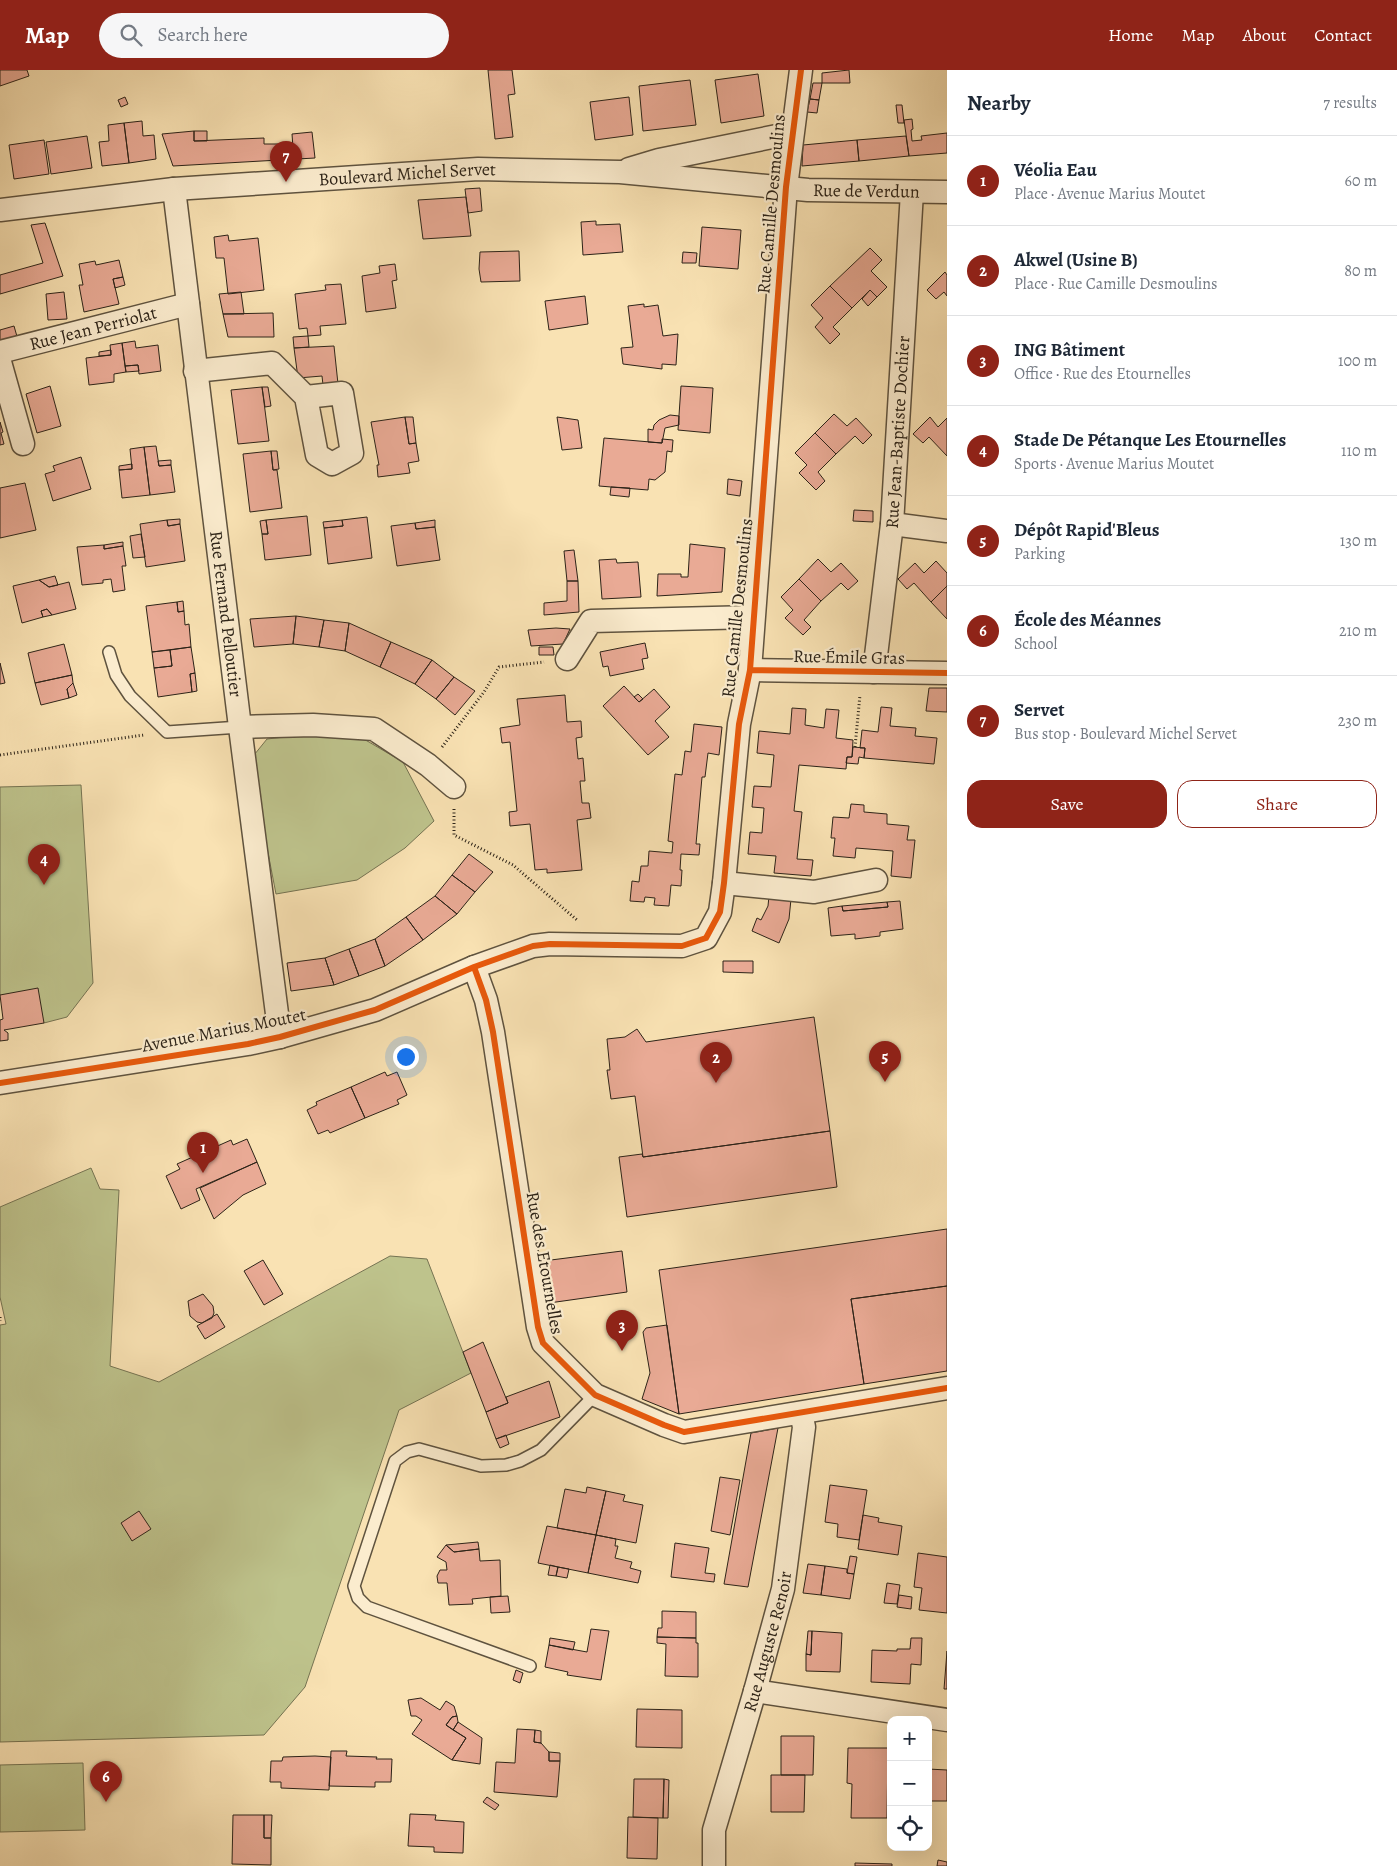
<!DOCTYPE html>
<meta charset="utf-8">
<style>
:root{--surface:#fff;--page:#f6f6f7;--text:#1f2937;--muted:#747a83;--line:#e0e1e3;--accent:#8f2418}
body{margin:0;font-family:Alegreya,serif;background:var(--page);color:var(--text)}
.controls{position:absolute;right:15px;bottom:15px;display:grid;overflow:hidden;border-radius:10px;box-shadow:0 5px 20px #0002}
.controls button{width:45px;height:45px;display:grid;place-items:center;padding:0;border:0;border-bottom:1px solid var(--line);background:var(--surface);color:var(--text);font:25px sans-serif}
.you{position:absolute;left:405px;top:986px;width:18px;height:18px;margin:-12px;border:4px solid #fff;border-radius:50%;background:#1a73e8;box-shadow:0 0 0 8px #1a73e833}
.badge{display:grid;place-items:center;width:32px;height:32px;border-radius:50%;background:var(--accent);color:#fff;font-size:16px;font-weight:700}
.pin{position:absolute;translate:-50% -41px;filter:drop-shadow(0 1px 2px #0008)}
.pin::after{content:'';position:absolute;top:26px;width:18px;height:15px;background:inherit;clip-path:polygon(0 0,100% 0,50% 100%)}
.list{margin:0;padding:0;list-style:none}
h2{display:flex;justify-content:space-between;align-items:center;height:65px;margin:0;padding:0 20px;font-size:21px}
h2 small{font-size:16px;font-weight:400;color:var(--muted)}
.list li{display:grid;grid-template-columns:32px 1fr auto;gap:15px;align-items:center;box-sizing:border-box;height:90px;padding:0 20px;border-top:1px solid var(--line)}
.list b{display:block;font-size:19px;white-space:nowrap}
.list p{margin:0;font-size:16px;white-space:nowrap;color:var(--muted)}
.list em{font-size:16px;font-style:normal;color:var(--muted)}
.actions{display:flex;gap:10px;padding:15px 20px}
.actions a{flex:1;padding:11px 0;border:1px solid var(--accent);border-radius:15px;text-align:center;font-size:18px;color:var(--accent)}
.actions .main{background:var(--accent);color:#fff}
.icon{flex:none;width:28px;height:28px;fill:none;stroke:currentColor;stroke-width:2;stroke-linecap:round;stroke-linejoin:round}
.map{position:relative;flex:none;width:947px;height:1796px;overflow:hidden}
header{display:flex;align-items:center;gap:30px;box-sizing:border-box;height:70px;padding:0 25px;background:var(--accent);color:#fff}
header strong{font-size:24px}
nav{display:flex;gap:28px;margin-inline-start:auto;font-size:18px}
.search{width:350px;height:45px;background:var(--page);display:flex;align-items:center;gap:12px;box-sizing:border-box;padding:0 18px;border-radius:28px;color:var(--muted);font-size:19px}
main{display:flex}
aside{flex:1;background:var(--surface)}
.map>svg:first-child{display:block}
.green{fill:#bec38c;stroke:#757352}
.building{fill:#e9aa95;stroke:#2c2318}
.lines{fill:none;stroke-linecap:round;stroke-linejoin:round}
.lane-casing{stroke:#5f533f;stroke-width:14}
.street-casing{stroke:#5f533f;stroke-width:25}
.path{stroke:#2c2318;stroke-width:3;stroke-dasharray:1 2.5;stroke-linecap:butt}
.lane{stroke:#fbecce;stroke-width:11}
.street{stroke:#fbecce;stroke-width:22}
.cycleway-casing{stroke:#fbecce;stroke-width:9}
.cycleway{stroke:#e8590c;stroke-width:6}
.labels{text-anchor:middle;stroke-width:4.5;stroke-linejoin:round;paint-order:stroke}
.street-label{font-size:18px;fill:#2c2318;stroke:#fbecce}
</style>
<header>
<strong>Map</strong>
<div class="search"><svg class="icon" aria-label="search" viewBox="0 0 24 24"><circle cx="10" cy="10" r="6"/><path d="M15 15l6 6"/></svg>Search here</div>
<nav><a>Home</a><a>Map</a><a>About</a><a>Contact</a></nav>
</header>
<main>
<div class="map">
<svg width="947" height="1796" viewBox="0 0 947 1796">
<rect width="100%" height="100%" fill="#f9e2b3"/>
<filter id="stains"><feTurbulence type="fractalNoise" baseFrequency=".004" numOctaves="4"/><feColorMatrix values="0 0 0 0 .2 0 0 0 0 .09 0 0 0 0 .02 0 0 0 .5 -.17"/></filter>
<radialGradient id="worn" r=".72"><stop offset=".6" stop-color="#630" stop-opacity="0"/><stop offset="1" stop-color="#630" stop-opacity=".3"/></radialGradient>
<path class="green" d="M322,663L357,665L403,692L434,751L405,778L357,810L276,824L250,690L267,669Z
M81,715L93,913L67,947L44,953L0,925V717Z
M91,1098L100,1119L119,1120L110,1296L159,1312L390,1186L427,1189L471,1303L399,1340L305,1617L264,1665L0,1672V1255L6,1254L0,1227V1137Z
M83,1693L85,1760L0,1762V1695Z"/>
<path class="building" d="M0,0H27L29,6L0,16Z
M488,0H512L515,24L508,25L513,67L495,69Z
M849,0L850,13H822V3Z
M758,4L764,46L721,53L715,10Z
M690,10L696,55L643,61L639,16Z
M813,13H822L819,30L810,29Z
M125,27L128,34L121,37L118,30Z
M629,27L633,65L595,70L590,32Z
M810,29L819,30L817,43L807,42Z
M896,35H902L904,53H898Z
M912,49L913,59L911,60L912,71L922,70L921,66L947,63V83L909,86L904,50Z
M142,51L143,66L154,65L156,89L129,93L124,53Z
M124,53L129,93L102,96L99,72L109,71L108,55Z
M194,61V71L264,68V74H280L281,79L293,78L292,64L312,62L315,88L173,96L162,64Z
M194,61H207V71H194Z
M87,66L92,98L51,104L46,72Z
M906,66L909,86L859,91L857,70Z
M44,70L49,104L14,109L9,75Z
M857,70L859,91L802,96L803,75Z
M480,118L482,141L468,143L465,119Z
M466,127L471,166L423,169L418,130Z
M596,151V155L620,154L623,182L583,185L581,152Z
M45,153L63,206L0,224V205L43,193L31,155Z
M702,157L741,160L738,199L699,196Z
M228,165L229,171L258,168L264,220L228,224L224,188H216L214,167Z
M870,178L882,190L871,201L887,217L877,227L870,220L852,238L830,216Z
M519,181L520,211L481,212L479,199L480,182Z
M683,182L697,183L696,193H682Z
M119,190L123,207L113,209L119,234L84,242L79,215H83L79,194L95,191L96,195Z
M395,194L397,210L392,211L396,238L366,242L362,206L380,203L379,196Z
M945,202L947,205V226L944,222L936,229L927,220Z
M123,207L125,215L115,218L113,209Z
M341,214L346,254L320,256L321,265L308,266L307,258L299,259L295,224L326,220L325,215Z
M830,216L852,238L833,257L840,264L830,274L815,257L823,248L811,235Z
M870,220L877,227L868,236L862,229Z
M64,222L67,249L48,250L46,224Z
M241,222L244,244H223L219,224Z
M585,226L588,254L549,260L545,231Z
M644,234V237L658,235L663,266L678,264L676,295L662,294V299L623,294L621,278L633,277L628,236Z
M273,243L274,267H228L223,244Z
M14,256L18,270L0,275V260Z
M308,266L309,277L294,278L293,267Z
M135,271L136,278L158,275L161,301L139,304L138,295L125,296L122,273Z
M122,273L126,302L114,304V312L89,315L86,288L111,285L110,275Z
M334,276L338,314L323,315L322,306L298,308L294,278Z
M111,280V285L99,286V282Z
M138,295L139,301L126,302L125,296Z
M50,316L61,356L37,363L26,324Z
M681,316L713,318L710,363L678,360Z
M262,317L269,371L238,374L231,320Z
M262,317H268L271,336L265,337Z
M834,344L847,356L856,348L872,365L863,374L855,366L836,384L815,363Z
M670,345L679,346V355L665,358L662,373L648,372V359L653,360L654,355L659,350Z
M405,347L409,374L416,373L419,391L408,393L410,403L378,407L377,395H379L371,352Z
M405,347H413L416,373L409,374Z
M557,347L578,350L582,378L562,380Z
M930,347L938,357L947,348V386L929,367L923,373L913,364Z
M0,352L3,362L1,363L4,374L0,375Z
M815,363L836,384L818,402L825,411L816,420L799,403L807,395L795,383Z
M604,368L662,373V369L673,370L672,382L667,381L665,402L655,410L649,409L648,420L599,416Z
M156,376L159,396L171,395L175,422L150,425L144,377Z
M144,377L150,425L122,428L119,400L132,399L130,379Z
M271,381H277L279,399L273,400Z
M271,381L273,400H277L282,438L250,442L243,384Z
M81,387L91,419L53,431L45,404L55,401L53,396Z
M171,390V395L159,396L158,391Z
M132,394V399L119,400V396Z
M728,409L742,411L740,426L727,424Z
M25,413L36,460L0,468V418Z
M611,417L630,418L629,427L610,425Z
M854,440L873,441V452L853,451Z
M307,446L311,485L265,490L262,464H268L266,450Z
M367,447L372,488L328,494L324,458L343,456L342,450Z
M180,449V454L168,456L167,450Z
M167,450L168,456L180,454L185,491L146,497L140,454Z
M266,450L268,464H262L260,451Z
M342,450L343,456L324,458L323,452Z
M435,450V457L416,459L415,453Z
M415,453L416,459L435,457L440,490L397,496L391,456Z
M141,464L145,487L133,488L130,466Z
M123,472V476L104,479V475Z
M690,474L725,478L722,522L657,526L658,504H681V507H688Z
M104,475V479L123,476L126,496H122L125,520L113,522L111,509L103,510V513L82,515L77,477Z
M574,480L578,511H567L564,481Z
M616,489L617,493L638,492L641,527L602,529L599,490Z
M818,489L831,502L841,493L858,511L848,520L841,513L821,531L799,509Z
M936,491L947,503V516L931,532L914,513L907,519L898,509L915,493L924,503Z
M55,506L58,515L49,517L39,510Z
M799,509L821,531L804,550L811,557L803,565L785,548L793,540L781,527Z
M39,510L49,517L69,512L76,539L52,545L47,539L41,541L43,547L22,553L13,516Z
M567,511H578L579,542L544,545V533L567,531Z
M947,516V549L931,532Z
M183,531L184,541L178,542L177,532Z
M177,532L178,542L184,541L185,555L189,554L191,577L152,582L146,536Z
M47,539L52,545L43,547L41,541Z
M296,546L293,574L254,577L250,549Z
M296,546L324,550L319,577L293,574Z
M324,550L349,553L345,581L319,577Z
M349,553L391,572L380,597L345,581Z
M556,558L570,559L563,574L531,576L528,560Z
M391,572L432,590L415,614L380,597Z
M645,573L648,588L642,589L644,599L610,606L608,596L603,597L600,582Z
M64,574L72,605L35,613L28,583Z
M191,577L195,603L190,604L192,622L158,627L154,598L172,596L170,580Z
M539,577H553L554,585H539Z
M170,580L172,596L154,598L152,582Z
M432,590L454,607L436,629L415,614Z
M0,593L5,613L0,614Z
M195,603L197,621L192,622L190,604Z
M72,605L73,613L67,619L69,628L41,635L35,613Z
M454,607L475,621L455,645L436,629Z
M73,613L77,625L69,628L67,619Z
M624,616L639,632L654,619L670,637L655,651L669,667L648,685L603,636Z
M929,618H947V642L926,641Z
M638,624L643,629L639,632L634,627Z
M565,625L567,652L581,651L582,667L576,668L578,689L583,688L585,711H580L582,733H589L591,748L577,750L582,800L547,803V799L535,800L530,754L510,756L509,742L517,741L510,672L502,673L500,658L520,655L517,629Z
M881,637L892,638L890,656L916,658L915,666L937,668L934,694L864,688L865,678H860L862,660L878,662Z
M792,638L806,639L805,655L824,658L826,639L839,640L836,668L853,670L852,687H847L846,699L799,695L794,741L802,742L797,789L813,790L811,806L774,803L776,786L748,784L750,762L762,763L764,738L752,737L754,716L771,717L774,685L757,683L759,661L790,664Z
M694,654L722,657L719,685L708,683L705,707H702L696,774H700L699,785L681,784L680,800H682L681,816L671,815L669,836L654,835L655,828L645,827L644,832L630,831L632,811L639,812L641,796H648L649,781L672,783L673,772L668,771L675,704L682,705L685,681L691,682Z
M853,677L865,678L864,688L859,687L858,694L846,693L847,687H852Z
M851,734L864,735V742L887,744V754L909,756L907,770H915L911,808L891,806L893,781L856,778L855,788L833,786L835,768H831L833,747L849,748Z
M469,784L493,802L475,822L452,805Z
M452,805L475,822L457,844L435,826Z
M435,826L457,844L423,870L406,847Z
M769,826L791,829L789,849L779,873L752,861L757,848L761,850L768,836Z
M900,831L903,859L880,862V866L855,869V864L831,866L828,838L842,836L843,841L888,837L887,832Z
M887,832L888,837L843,841L842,836Z
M406,847L423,870L385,896L375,869Z
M375,869L385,896L359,906L349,879Z
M349,879L359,906L334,915L325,888Z
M325,888L334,915L291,921L287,893Z
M723,891H753V903L723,902Z
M38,918L44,953L4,960L8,963V970L0,971V950L3,949L0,925Z
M814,947L830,1061L643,1087L635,1026L611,1029L607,1000H610L607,969L625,967L637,959L646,972Z
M385,1002L387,1006L397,1002L407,1025L397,1030L399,1034L365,1048L351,1017Z
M351,1017L365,1048L330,1063L328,1060L318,1064L307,1040L317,1035L316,1032Z
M830,1061L837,1117L627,1147L619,1087L642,1084L643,1087Z
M247,1069L257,1092L196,1119L200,1130L181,1139L166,1106L180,1099L177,1094L231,1070L233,1075Z
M257,1092L266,1114L243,1125L214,1149L200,1118Z
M947,1159V1216L851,1229L864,1314L679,1344L659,1200Z
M622,1181L627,1222L549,1233L543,1191Z
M263,1190L283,1224L264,1235L244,1201Z
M947,1216V1301L864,1314L851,1229Z
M203,1224L213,1236L214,1243L212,1248L202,1253L197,1252L190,1246L188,1231Z
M217,1244L225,1257L205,1269L197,1256Z
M667,1255L679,1344L642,1329L650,1303L643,1262L646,1258Z
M483,1272L508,1333L486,1342L463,1282Z
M549,1311L560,1347L496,1369L486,1342L508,1333L506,1327Z
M778,1358L748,1517L724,1514L751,1363Z
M506,1365L509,1374L500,1378L496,1369Z
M720,1407L740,1410L730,1465L711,1461Z
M830,1415L867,1420L859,1470L837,1467L838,1454L825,1452Z
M587,1417L606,1421L596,1465L557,1458L565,1419L586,1423Z
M606,1421L625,1425L623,1431L643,1435L636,1473L596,1465Z
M139,1441L151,1459L132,1471L121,1453Z
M863,1445L879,1448L878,1452L902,1456L898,1485L858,1479Z
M547,1456L596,1465L588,1503L538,1493Z
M596,1465L616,1469L615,1476H618L615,1488L632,1492L630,1498L641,1501L638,1513L588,1503Z
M478,1472L479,1479L454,1482L446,1475Z
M675,1473L709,1478L705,1503L715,1504L714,1512L671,1507Z
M446,1475L454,1482L479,1479L480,1491L500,1490L501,1526L472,1529L473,1534L449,1535L447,1513H438L437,1506L440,1500H447L446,1492L437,1487Z
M918,1483L947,1487V1543L919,1540L922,1518L914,1517Z
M850,1486L857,1487L854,1504L847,1503Z
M808,1494L825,1496L821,1525L803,1523Z
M550,1495L558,1497L556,1506L548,1505Z
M825,1496L847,1499V1503L854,1504L850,1529L821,1525Z
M558,1497L569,1499L567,1508L556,1506Z
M887,1513L900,1515L897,1534L884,1533Z
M899,1525L912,1527L911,1539L897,1537Z
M508,1526L510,1542L491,1543L490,1527Z
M662,1541L696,1542V1568L657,1567L658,1558H662Z
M591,1559L609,1561L601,1610L567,1605L568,1602L545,1597L549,1575L587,1582Z
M808,1561H812L811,1585L806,1584Z
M812,1561L842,1563L840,1602L806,1601V1584L811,1585Z
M657,1567L696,1568V1573H698V1607L665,1606L666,1574L657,1573Z
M550,1568L575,1572L573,1580L549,1575Z
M911,1568H922L921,1595L911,1594L910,1614L871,1612L872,1580L897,1581V1579H910Z
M947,1581V1619H944Z
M516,1600L523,1603L520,1613L513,1610Z
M421,1628L440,1640L446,1631L454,1636L457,1646L452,1647L446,1655L466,1668L452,1690L412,1664L422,1650L416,1646H411L408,1630Z
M637,1639L682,1640V1678L636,1677Z
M457,1646L458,1652L453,1660L446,1655L452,1647Z
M458,1652L482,1668L480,1694L452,1690L466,1668L453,1660Z
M517,1659L535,1660L534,1672L541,1673L549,1682V1691H560L557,1727L494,1722L496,1692L515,1693Z
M535,1660L541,1661V1673L534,1672Z
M781,1666H814L813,1705H781Z
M848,1678H888L887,1748H851L852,1714L847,1713Z
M331,1681H347L346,1686L377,1687L376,1689H392L391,1712H375V1717L329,1716Z
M549,1682L560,1683V1691H549Z
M315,1686L331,1687L329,1720L281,1718V1712H270L271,1691H282L283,1687Z
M928,1699L947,1700V1731H928Z
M771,1705H805L804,1742H771Z
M634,1709H664L663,1748L633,1747Z
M664,1709L669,1710L668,1748H663Z
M487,1727L499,1735L495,1740L483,1732Z
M410,1744L436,1745L435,1750L464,1752L463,1783L434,1782V1777L408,1776Z
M233,1745H264V1768H271V1795L232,1794Z
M264,1745H272L271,1768H264Z
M628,1747L658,1748L657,1789L627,1788Z
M938,1790L947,1792V1796H937Z
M855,1793L892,1794V1796H855Z"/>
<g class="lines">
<g class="lane-casing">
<path id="lane" d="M109,582L116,605L130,626L167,662L240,657
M530,1596L367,1537L358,1528L354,1516L395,1391L407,1382L419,1379L481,1396L506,1395L520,1391L541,1380L595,1325"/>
</g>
<g class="street-casing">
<g id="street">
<path d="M629,99L659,90L792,63"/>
<path id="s1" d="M174,119L240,657L280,967"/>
<path id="s2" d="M0,140L174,119L478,99L620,102L808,120L947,122"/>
<path id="s3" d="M0,282L188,234"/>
<path d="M0,292L23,374"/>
<path d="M195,301L272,293L306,327L317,385L332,394L352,383L342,323L306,327"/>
<path d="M892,454L947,461"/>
<path d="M567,589L591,551L753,547"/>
<path d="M750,600L947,603"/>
<path id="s4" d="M874,602L892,454L912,122"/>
<path d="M240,657L313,655L374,659L428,695L454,717"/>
<path d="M724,813L814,822L876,810"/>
<path d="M474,897L486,930L493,962L538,1257L543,1273L595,1325L664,1355L684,1362L947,1318"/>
<path d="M0,1013L248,974L280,967L375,940L474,897L533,876L550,874L682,876L706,868L720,842L724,813L739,654L750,600L786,117L801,0"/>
<path d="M755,1621L947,1650"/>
<path id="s5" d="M714,1796V1760L755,1621L783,1519L804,1357L801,1343"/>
</g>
</g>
<path class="path" d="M442,677L484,622L499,597L544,592
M855,677L860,625
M0,685L144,665
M454,739V765L513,795L577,850
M0,1247V1251"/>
<use href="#lane" class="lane"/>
<use href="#street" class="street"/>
<g class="cycleway-casing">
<path id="cycleway" d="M750,600L947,603
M474,897L486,930L493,962L538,1257L543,1273L595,1325L664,1355L684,1362L947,1318
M0,1013L248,974L280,967L375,940L474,897L533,876L550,874L682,876L706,868L720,842L724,813L739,654L750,600L786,117L801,0"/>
</g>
<use href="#cycleway" class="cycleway"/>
</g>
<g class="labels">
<g class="street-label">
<text dy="6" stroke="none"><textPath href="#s2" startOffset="409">Boulevard Michel Servet</textPath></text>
<text dy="6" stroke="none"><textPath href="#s2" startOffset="869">Rue de Verdun</textPath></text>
<text transform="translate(771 134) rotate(-85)" y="6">Rue Camille Desmoulins</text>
<text dy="6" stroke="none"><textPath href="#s3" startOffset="96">Rue Jean Perriolat</textPath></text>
<text dy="6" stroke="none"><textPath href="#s4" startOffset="241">Rue Jean-Baptiste Dochier</textPath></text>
<text transform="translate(737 538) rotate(-84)" y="6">Rue Camille Desmoulins</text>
<text dy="6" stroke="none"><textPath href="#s1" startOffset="428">Rue Fernand Pelloutier</textPath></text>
<text transform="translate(849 587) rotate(1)" y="6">Rue Émile Gras</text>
<text transform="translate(224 960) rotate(-11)" y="6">Avenue Marius Moutet</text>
<text transform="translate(545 1193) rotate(80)" y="6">Rue des Etournelles</text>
<text dy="6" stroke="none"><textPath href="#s5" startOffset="232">Rue Auguste Renoir</textPath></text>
</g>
</g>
<rect width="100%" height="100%" filter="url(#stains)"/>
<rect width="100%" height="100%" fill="url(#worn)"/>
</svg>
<div class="controls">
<button>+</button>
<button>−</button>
<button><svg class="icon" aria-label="locate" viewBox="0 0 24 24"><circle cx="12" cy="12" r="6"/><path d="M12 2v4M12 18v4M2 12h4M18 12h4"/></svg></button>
</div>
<div class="you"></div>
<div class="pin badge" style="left:203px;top:1103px">1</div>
<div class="pin badge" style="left:716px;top:1013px">2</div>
<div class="pin badge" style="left:622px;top:1281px">3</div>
<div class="pin badge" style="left:44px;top:815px">4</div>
<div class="pin badge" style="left:885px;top:1012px">5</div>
<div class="pin badge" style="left:106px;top:1732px">6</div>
<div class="pin badge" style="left:286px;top:112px">7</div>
</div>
<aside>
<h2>Nearby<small>7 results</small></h2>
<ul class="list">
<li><span class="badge">1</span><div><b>Véolia Eau</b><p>Place · Avenue Marius Moutet</p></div><em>60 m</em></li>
<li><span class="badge">2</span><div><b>Akwel (Usine B)</b><p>Place · Rue Camille Desmoulins</p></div><em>80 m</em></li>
<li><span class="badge">3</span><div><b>ING Bâtiment</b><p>Office · Rue des Etournelles</p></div><em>100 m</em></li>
<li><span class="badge">4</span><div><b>Stade De Pétanque Les Etournelles</b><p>Sports · Avenue Marius Moutet</p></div><em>110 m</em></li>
<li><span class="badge">5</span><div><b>Dépôt Rapid'Bleus</b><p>Parking</p></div><em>130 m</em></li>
<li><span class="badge">6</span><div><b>École des Méannes</b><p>School</p></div><em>210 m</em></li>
<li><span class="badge">7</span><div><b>Servet</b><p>Bus stop · Boulevard Michel Servet</p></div><em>230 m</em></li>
</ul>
<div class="actions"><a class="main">Save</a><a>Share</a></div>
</aside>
</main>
